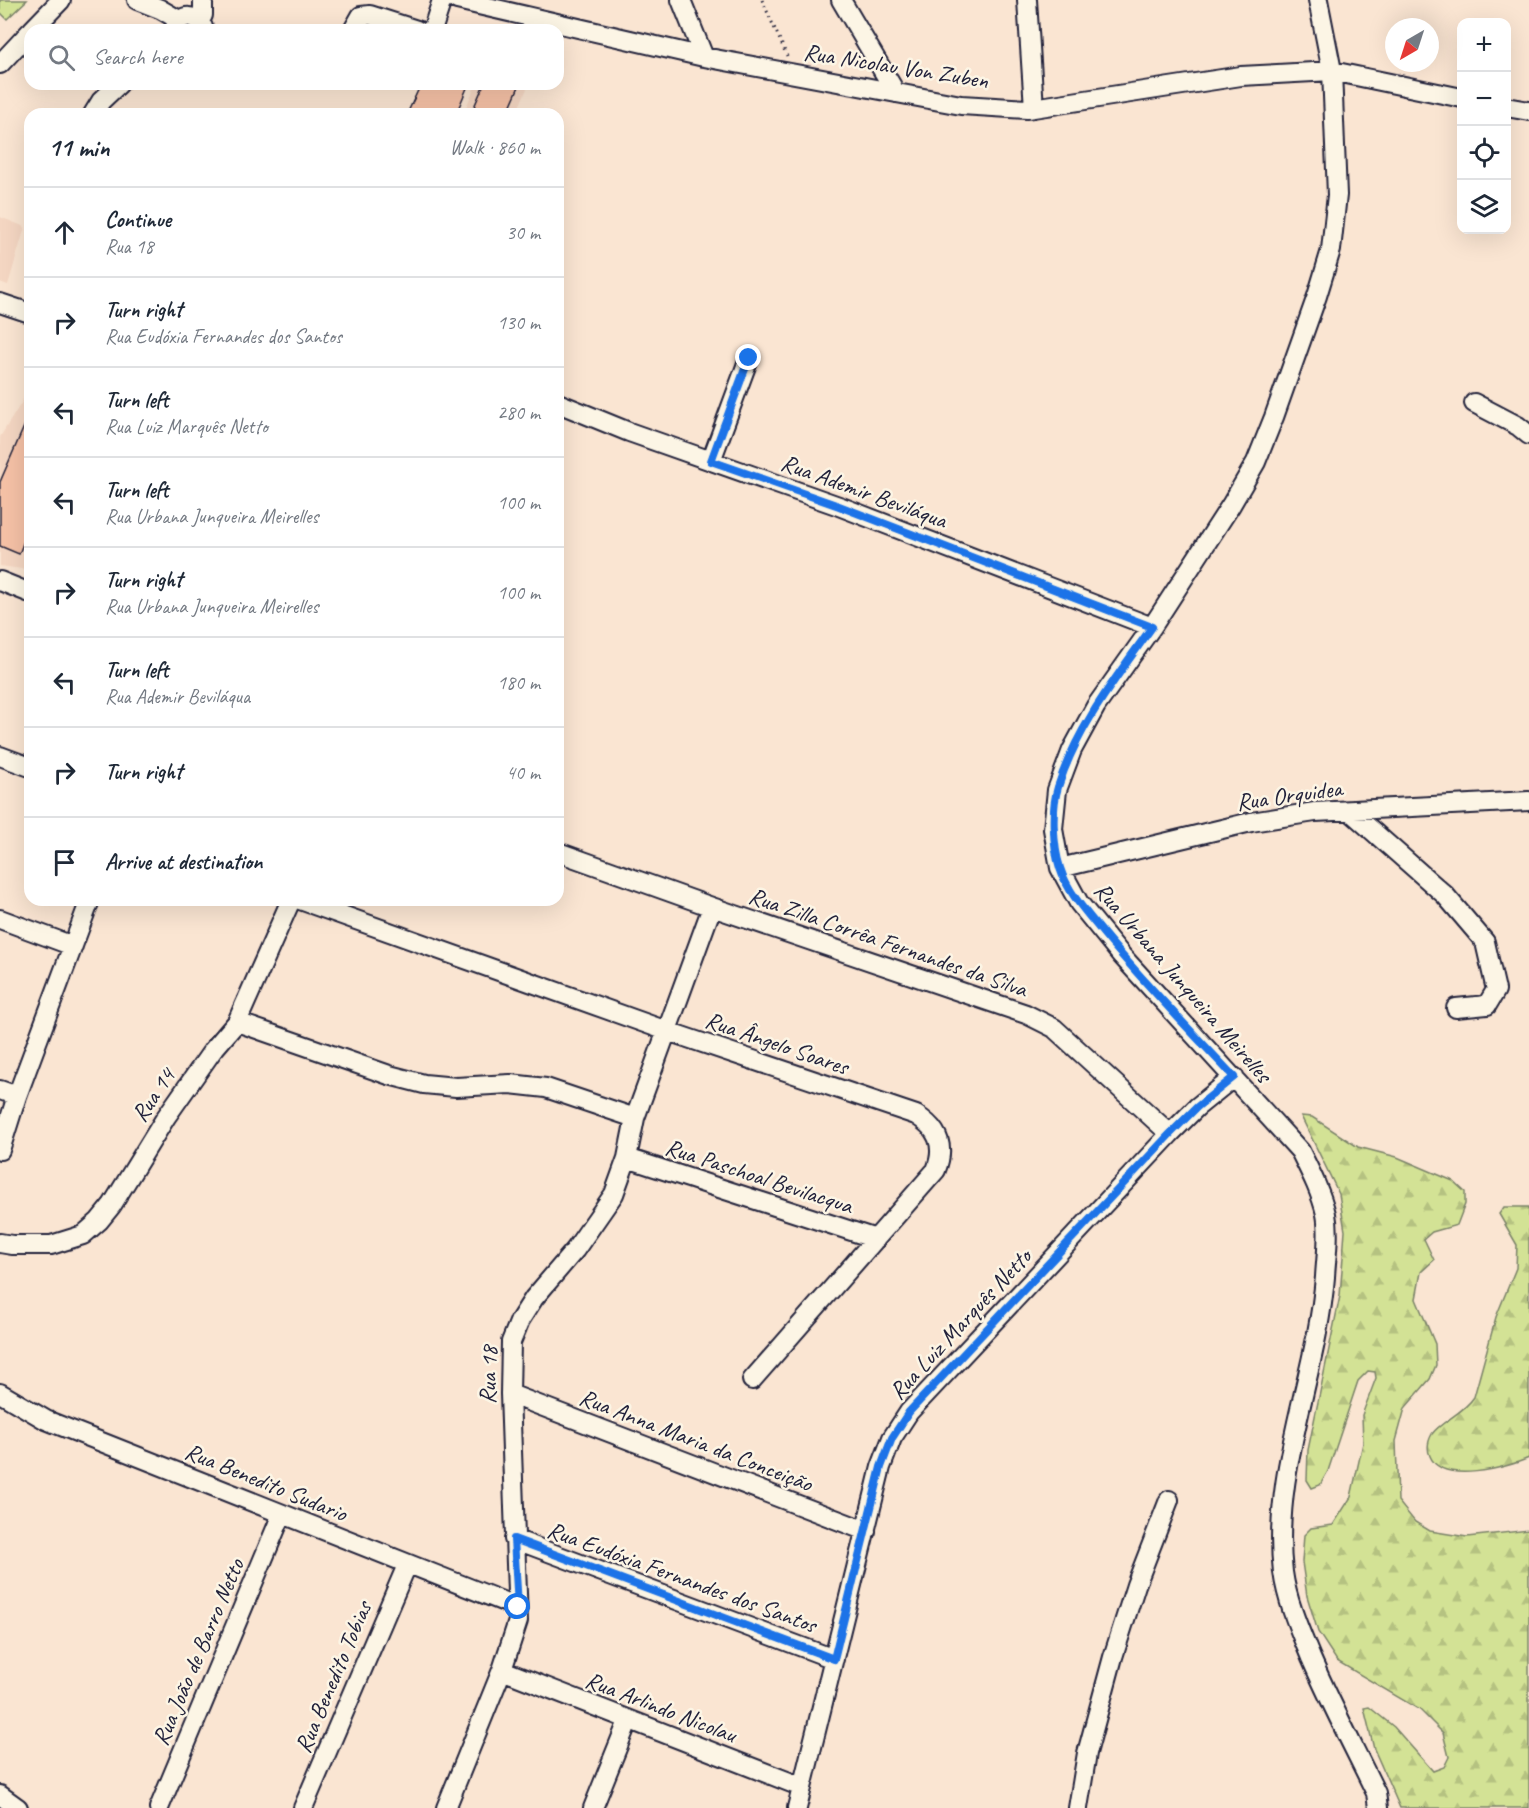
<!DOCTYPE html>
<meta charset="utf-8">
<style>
:root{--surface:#fff;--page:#f6f6f7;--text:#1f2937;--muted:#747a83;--line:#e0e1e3}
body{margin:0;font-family:Caveat,sans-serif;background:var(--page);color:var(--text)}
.controls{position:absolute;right:18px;top:18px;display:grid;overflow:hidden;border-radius:12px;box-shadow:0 6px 24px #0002}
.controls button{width:54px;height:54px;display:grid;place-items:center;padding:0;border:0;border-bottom:2px solid var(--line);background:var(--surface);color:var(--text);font:30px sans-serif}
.compass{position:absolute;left:1385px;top:18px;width:54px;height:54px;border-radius:50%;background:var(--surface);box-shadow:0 6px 24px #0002;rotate:219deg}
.stop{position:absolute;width:18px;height:18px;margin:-14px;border:4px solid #1a73e8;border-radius:50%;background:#fff}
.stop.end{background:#1a73e8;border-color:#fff;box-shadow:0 2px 6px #0008}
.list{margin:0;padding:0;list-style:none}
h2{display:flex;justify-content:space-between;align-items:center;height:78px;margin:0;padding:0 24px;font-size:26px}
h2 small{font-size:20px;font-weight:400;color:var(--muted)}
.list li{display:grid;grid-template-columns:39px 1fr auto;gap:18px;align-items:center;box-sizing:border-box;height:90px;padding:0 24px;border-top:2px solid var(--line)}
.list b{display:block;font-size:22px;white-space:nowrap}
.list p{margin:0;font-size:20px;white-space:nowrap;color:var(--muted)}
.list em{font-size:20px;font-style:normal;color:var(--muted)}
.icon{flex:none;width:33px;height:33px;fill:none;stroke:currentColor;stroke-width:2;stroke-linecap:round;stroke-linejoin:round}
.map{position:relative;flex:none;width:1529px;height:1808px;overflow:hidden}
.search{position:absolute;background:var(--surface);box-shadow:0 6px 24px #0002;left:24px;top:24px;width:540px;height:66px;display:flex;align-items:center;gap:15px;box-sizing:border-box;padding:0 21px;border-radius:18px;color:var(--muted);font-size:22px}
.panel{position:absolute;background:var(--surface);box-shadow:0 6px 24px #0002;left:24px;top:108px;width:540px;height:798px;border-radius:18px}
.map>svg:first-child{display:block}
.built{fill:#f4d6c2}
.forest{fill:url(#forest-firs);stroke:#7a8268;stroke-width:1.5}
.park{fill:#d3e295;stroke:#7a8268;stroke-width:1.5}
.building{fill:#f5c1a6;stroke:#22223b;stroke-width:1.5}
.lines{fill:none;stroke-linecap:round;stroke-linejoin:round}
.minor-casing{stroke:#22223b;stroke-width:22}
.path{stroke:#22223b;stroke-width:3;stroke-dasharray:1.5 4.5;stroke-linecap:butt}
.minor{stroke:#fcf5e5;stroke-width:18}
.route{stroke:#1a73e8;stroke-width:8}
.labels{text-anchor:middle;stroke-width:5;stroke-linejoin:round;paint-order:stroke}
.street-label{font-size:24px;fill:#22223b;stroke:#fcf5e5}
</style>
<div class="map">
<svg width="1529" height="1808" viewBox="0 0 1529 1808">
<defs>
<pattern id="forest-firs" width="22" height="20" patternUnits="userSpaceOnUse" patternTransform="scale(1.5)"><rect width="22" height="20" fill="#d3e295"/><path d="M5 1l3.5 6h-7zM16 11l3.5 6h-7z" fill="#b5c281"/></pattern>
</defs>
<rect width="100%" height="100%" fill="#fae5d2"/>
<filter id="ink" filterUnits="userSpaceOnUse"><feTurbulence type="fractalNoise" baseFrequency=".0167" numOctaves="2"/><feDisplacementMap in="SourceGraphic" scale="12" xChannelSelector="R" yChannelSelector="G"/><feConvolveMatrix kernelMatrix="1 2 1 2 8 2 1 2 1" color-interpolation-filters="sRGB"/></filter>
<g filter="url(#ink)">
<path class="built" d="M476,84H529L516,114H463Z
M0,217L25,227L8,285L0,282Z
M30,389V566L22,569L0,566V437Z"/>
<path class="forest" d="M1301,1116L1312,1117L1358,1147L1397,1157L1453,1181L1465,1192V1204L1457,1225L1432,1232L1424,1239L1434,1260L1421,1272L1416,1299L1435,1344L1436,1365L1430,1379L1405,1408L1396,1441L1398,1501L1415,1522L1430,1531L1467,1537L1529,1530V1808H1400L1374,1749L1364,1708L1369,1707L1394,1727L1433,1771L1444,1767L1449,1757L1443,1733L1420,1710L1337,1661L1318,1632L1307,1596L1302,1562L1304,1535L1311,1528L1333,1525L1351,1497L1363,1443L1362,1415L1376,1378L1375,1372L1368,1371L1358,1381L1328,1471L1320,1485L1312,1488L1307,1480L1308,1450L1340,1296L1345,1231L1339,1194Z
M1504,1207H1529V1458C1508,1467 1442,1486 1430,1456C1427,1449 1428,1441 1432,1434C1441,1421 1463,1414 1474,1397L1496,1317L1516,1268L1517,1245L1499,1214Z"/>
<path class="park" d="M0,0H27L7,19L0,12Z"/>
<path class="building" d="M421,84H458L467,88L456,114H407Z
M484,84H520L507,114H471Z
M30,413V525L19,554L0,546V482Z"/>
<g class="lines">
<g class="minor-casing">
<path id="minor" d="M137,0L160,9L179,20
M457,0L704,57L961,105L1027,109L1241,76L1332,71L1462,98
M681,0L704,57
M841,0L896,93
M1027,0L1034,108
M1318,0L1332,71L1337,195L1331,250L1317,296L1274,417L1256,462L1231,505L1152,627L1096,706L1072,750L1057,790L1053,829L1060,868L1079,903L1122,956L1300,1151C1310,1171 1321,1192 1326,1214C1330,1234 1326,1257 1325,1277C1317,1375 1271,1473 1283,1572C1287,1602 1300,1631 1311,1658C1331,1704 1354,1748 1376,1793L1378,1808
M200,21L203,15V0
M32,30L61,0
M174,30C179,12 199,13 204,30
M353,30L361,16L370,15L417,30
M430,30L433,28L442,0
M0,64L30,32
M1506,107L1529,111
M93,114L101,101L119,84
M0,303L30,313
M558,403L629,432L839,506L1152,627
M1474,403L1518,426L1529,435
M711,461L749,358
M0,581L30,593
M0,756L30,767
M1350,811L1445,895L1485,942L1496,990L1487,1005L1456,1008
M558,852L712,907L1026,1014L1054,1028L1170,1134
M1060,868L1251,822L1315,812L1529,801
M300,900L667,1031L916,1115C937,1128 946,1145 936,1170L752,1380
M0,919L73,946
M237,1022L389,1075L424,1084L456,1087L510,1084L546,1088L635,1118
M0,1090L17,1096
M0,1150L17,1096L90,900
M627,1158L876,1239
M0,1243L12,1245H51L83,1235L99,1221L112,1205L166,1117L213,1050L237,1022L291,900
M0,1393L46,1420L517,1607
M510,1394L866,1531
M514,1539L834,1659
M502,1670L802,1787
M0,1795L18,1808
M159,1808L282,1514
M303,1808L407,1565
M446,1808L502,1670L518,1621L510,1394L511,1342L520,1320L534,1298L575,1250L614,1194L627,1158L635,1118L712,907
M593,1808L628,1721
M797,1808L881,1467L892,1438L909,1412L1170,1134L1197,1107L1234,1077
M1078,1808L1087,1753L1113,1657L1136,1585L1169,1500"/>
</g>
<path class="path" d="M762,0L787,56"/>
<use href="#minor" class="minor"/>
</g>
</g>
<g class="lines" filter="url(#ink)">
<path class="route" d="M518,1607L514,1539L834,1659L881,1467L892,1438L909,1412L1170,1134L1197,1107L1234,1077C1190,1030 1144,983 1103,933C1087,913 1068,893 1060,868C1053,846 1051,809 1058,787C1077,727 1116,678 1152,627L839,506L711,461L749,358"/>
</g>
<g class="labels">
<g class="street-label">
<text transform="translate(896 66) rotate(9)" y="8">Rua Nicolau Von Zuben</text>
<text transform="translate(864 491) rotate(20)" y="8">Rua Ademir Beviláqua</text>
<text transform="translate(1289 795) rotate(-8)" y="8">Rua Orquidea</text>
<text transform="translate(888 942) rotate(19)" y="8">Rua Zilla Corrêa Fernandes da Silva</text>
<text transform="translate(1183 982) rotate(49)" y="8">Rua Urbana Junqueira Meirelles</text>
<text transform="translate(777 1043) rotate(19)" y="8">Rua Ângelo Soares</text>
<text transform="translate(153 1095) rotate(-56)" y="8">Rua 14</text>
<text transform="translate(759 1176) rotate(18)" y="8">Rua Paschoal Bevilacqua</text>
<text transform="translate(960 1324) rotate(-47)" y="8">Rua Luiz Marquês Netto</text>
<text transform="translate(488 1375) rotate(-88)" y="8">Rua 18</text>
<text transform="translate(696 1440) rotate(21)" y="8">Rua Anna Maria da Conceição</text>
<text transform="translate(266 1482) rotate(22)" y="8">Rua Benedito Sudario</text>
<text transform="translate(682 1577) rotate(20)" y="8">Rua Eudóxia Fernandes dos Santos</text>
<text transform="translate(198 1652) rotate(-67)" y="8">Rua João de Barro Netto</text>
<text transform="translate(333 1677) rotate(-67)" y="8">Rua Benedito Tobias</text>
<text transform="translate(661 1707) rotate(21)" y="8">Rua Arlindo Nicolau</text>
</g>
</g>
</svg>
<div class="controls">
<button>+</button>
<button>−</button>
<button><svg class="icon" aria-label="locate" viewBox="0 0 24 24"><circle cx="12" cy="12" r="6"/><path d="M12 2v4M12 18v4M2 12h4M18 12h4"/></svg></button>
<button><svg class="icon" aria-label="layers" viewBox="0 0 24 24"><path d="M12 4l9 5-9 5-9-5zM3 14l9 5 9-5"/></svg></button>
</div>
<svg class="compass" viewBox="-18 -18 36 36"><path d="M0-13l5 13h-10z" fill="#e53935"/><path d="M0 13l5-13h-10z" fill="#747a83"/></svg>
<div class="stop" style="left:518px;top:1607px"></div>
<div class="stop end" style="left:749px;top:358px"></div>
<div class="search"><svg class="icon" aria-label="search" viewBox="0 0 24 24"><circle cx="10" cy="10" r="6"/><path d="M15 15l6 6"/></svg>Search here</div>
<section class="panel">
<h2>11 min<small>Walk · 860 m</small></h2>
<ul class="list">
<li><svg class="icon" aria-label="ahead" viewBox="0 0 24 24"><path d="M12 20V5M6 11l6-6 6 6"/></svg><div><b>Continue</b><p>Rua 18</p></div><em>30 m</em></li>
<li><svg class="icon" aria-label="right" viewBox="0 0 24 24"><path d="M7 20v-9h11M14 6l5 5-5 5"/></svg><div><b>Turn right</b><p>Rua Eudóxia Fernandes dos Santos</p></div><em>130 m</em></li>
<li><svg class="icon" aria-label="left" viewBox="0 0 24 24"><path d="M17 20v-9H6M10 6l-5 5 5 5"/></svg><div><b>Turn left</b><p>Rua Luiz Marquês Netto</p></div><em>280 m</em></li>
<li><svg class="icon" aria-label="left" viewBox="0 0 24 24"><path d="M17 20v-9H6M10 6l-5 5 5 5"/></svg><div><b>Turn left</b><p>Rua Urbana Junqueira Meirelles</p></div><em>100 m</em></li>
<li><svg class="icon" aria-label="right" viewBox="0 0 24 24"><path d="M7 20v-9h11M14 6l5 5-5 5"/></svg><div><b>Turn right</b><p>Rua Urbana Junqueira Meirelles</p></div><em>100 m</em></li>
<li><svg class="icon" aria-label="left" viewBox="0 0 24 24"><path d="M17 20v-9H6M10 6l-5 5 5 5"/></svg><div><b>Turn left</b><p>Rua Ademir Beviláqua</p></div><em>180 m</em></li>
<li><svg class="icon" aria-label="right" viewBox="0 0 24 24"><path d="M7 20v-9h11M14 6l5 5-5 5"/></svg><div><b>Turn right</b></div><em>40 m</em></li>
<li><svg class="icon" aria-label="arrive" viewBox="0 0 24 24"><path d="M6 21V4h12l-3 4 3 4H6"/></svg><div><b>Arrive at destination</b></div></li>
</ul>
</section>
</div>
